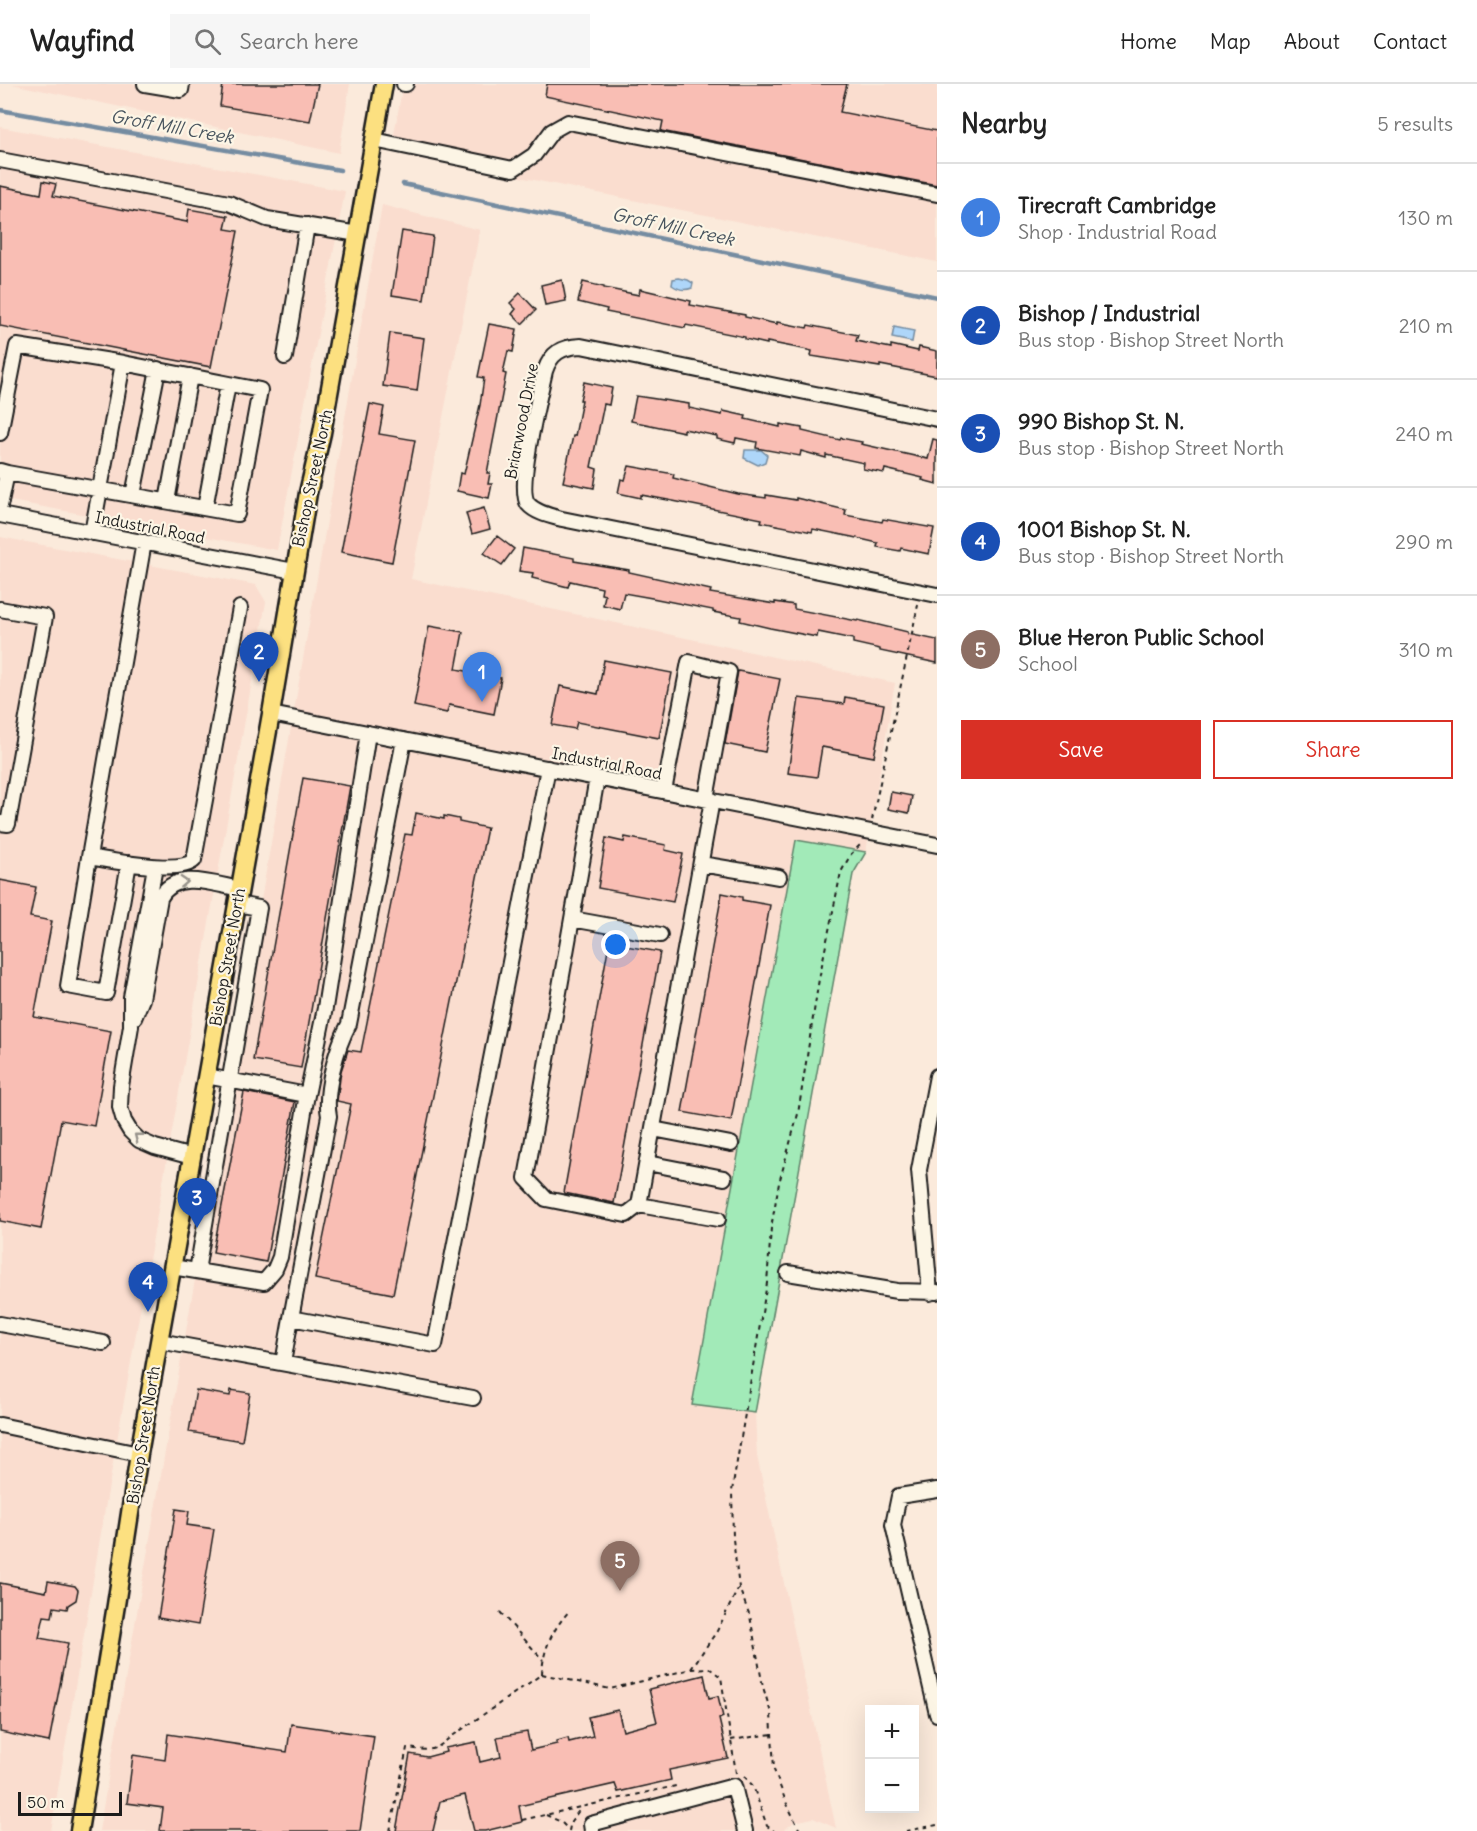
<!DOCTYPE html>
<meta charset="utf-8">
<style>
:root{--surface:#fff;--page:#f6f6f6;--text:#222;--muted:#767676;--line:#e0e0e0;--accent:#d93025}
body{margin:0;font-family:Delius,sans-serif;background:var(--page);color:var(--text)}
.controls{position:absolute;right:18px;bottom:18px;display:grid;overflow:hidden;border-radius:0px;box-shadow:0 6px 24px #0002}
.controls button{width:54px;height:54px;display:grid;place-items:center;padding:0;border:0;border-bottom:2px solid var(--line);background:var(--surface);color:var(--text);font:30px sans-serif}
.scale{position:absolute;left:18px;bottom:15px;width:104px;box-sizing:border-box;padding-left:6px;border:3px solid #1c1c1c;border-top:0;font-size:16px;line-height:21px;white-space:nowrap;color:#1c1c1c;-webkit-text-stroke:4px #fcf5e5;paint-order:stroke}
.you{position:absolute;left:616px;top:861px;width:21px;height:21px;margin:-15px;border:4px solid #fff;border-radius:50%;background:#1a73e8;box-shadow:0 0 0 9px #1a73e833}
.badge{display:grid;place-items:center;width:39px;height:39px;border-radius:50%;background:var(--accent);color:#fff;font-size:20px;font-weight:700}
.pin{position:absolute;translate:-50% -50px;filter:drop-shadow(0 2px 3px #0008)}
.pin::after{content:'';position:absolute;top:32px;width:21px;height:18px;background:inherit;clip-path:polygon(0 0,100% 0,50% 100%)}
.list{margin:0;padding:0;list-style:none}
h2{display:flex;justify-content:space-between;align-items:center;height:78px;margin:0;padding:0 24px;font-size:26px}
h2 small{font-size:20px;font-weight:400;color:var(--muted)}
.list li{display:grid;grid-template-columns:39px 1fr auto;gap:18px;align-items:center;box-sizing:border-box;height:108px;padding:0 24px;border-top:2px solid var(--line)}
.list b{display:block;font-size:22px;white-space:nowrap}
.list p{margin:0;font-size:20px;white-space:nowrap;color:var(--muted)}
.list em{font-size:20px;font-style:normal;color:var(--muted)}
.actions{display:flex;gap:12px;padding:18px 24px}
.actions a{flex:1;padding:14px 0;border:2px solid var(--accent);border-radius:0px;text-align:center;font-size:21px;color:var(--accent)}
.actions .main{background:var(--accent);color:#fff}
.icon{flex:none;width:33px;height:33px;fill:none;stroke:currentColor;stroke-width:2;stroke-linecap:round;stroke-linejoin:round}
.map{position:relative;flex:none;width:937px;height:1747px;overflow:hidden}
header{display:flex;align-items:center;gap:36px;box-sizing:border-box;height:84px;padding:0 30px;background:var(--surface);border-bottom:2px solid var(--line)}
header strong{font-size:28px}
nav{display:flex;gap:33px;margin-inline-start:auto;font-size:21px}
.search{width:420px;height:54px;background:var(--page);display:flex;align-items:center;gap:15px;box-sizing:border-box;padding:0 21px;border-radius:0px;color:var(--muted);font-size:22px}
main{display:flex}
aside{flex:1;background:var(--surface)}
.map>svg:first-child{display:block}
.built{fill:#faddcf}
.green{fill:#a2eab8;stroke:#5f836a;stroke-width:1.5}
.water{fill:#aed6f9;stroke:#748ca1;stroke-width:1.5}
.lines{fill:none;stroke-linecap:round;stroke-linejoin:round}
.stream{stroke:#748ca1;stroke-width:4.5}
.building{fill:#f9beb4;stroke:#1c1c1c;stroke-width:1.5}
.minor-casing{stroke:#1c1c1c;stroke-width:18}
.major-casing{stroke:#1c1c1c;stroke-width:21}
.path{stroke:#1c1c1c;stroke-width:2;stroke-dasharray:4.5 4.5;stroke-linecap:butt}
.minor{stroke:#fcf5e5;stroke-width:14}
.major{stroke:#fce080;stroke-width:16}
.oneway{stroke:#97938b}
.labels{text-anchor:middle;stroke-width:4.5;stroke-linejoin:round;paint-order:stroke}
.street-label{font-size:16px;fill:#1c1c1c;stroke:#fcf5e5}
.water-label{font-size:18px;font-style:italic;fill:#48545e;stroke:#fcf5e5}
</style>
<header>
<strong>Wayfind</strong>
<div class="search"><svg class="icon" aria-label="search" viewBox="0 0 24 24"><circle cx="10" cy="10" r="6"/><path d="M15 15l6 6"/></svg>Search here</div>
<nav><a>Home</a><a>Map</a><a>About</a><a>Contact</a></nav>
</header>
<main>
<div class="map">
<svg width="937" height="1747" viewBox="0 0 937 1747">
<rect width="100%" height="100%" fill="#fbeadb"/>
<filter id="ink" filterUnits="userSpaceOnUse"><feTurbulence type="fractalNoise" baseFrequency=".0167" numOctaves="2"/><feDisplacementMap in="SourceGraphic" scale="12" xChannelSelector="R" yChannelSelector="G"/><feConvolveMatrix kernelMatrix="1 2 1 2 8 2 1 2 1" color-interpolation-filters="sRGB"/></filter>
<g filter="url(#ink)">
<path class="built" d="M12,0H350L339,69Z
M403,0H937V178L391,67Z
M0,43L345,107L277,466L0,415Z
M382,121L480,146L411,495L895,599L866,768L796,756L693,1321L755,1329L757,1372L836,1744L813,1734L794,1738L783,1747H99Z
M0,453L256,501L266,518L108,1407L51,1747H0Z"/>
<path class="green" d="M796,756L866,768L853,790L755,1329L692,1321Z"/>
<path class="water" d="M679,194L688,196L693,199L692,204C685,207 679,206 672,201L673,195Z
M894,243L914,247L912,258L892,254Z
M745,366H761L767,371L765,378L758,381L744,374Z"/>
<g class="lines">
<path class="stream" d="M0,26L340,86
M403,100L937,213"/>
</g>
<path class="building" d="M223,0H318L310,37L220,22Z
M547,0H847L840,28L937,47V101L661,47L663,37L545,12Z
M43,97L56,100L53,112L187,138L189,125L228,132L225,145L238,147L211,283L0,242V102L41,110Z
M402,147L433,152L424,216L392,211Z
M562,196L566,217L545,221L541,201Z
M583,198L604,203V204L639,211L640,205L691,217L690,221L745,231V233L777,240V238L807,244L808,241L858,251L856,257L891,264V261L918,267L919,263L937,267V292L880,281V283L824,274L811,272L812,267L803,265L767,258V260L745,255V253L686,241L685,244L606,228L607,225L578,218Z
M520,209L536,226L522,240L512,230L516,225L510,219Z
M489,240L517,245L513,268L508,267L503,289L506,290L487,389H490L488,400H492L489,414L457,407L460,389L464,390L480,321L484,294L478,293Z
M390,249L424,254L417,307L383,302Z
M584,298L612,304L609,321L604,320L591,383L597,385L594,404L563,398L573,352H575L582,316H580Z
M636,312L689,320V324L722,331L723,327L746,332L745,335L780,343V340L802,344V347L840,356L841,354L862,358L861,360L928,375L933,355L937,356V400L922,396L923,394L885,385L884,389L863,385L864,379L826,371V374L801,367L800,372L756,364L757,358L736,354L735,359L717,355V352L684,345V348L631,337Z
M370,320L384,323L379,350L415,356L392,478L341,468Z
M629,382L674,390L673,394L738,410L766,414V411L796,416V414L846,426L845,431L882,438L883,435L934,444L929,470L901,464L900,467L877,463L878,459L852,453L813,445L812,448L761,438L762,435L668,416L641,411V414L618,409L621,395L625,396Z
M484,424L490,445L472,450L466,429Z
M497,452L514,465L502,481L484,469Z
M523,464L574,474V477L629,486V488L711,506L710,509L775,520V518L794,521V525L857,537L858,536L908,548V550L937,556V579L880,567V565L853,559V555L818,548L817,553L770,544L740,537L741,533L713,528V526L652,514L624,509L620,525L603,521L605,511L601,510L602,504L570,497L568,503L532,494L533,489L519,487Z
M429,542L463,548L456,585L501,594L494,630L449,621L447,629L414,622Z
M604,576L672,589L659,654L577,638L575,645L552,641L560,602L598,610Z
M738,587L780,595L765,668L725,660Z
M845,613L884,620L874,673L822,663L817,693L788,689L799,614L844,620Z
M303,694L350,702L301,984L253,976Z
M891,708L912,712L909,729L888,725Z
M416,729L444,735V732L459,735V738L487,744L393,1210L315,1195L351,1020L337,1017L341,987L348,966L361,968L405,750L412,751Z
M625,753L666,761L665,766L683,770L673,818L598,804L606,754L624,758Z
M0,796L36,803L30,833L52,837L34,933L111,947L94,1042L61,1036L41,1145L0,1137Z
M722,809L742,813V816L770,821L731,1037L682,1028Z
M609,859L660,868L614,1119L564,1109Z
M244,1008L295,1018L266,1178L213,1168Z
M196,1306L230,1312L231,1306L250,1309L242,1357L189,1348Z
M176,1425L189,1427L187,1441L214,1445L198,1541L158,1534Z
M48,1497L75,1502L78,1506L76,1516L68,1521L67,1525L54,1523L52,1533L44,1532L39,1554L68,1559L49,1658L0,1648V1499L46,1508Z
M704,1591L709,1614L718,1612L723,1633L719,1635L728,1674L669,1686L671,1696L618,1708L615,1700L519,1722L522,1738L485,1747H474L465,1711L440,1717L433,1747H396L410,1670L427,1673L446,1668L445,1664L476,1658L480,1678L501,1673L497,1653L527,1648L531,1666L557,1660V1657L568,1654L569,1658L593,1652L588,1633L618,1626L623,1647L657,1638L649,1605Z
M291,1640L374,1652L360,1747H160L163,1724L127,1719L133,1671L165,1676L168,1650L287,1668Z"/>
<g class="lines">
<g class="minor-casing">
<path id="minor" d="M145,0L181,6L182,0
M404,0H406
M374,56L513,85L534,71L552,47L568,38L937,110
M0,76L208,115L229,119L267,135L358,150
M285,273L307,141
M937,335L581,262C561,263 551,269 545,287C540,310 516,404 528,420C536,429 551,432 562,435L937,511
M0,349L17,262L123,279L260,306L237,430L7,389
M0,387L7,389L0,422
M133,411L158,285
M167,417L190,292
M205,424L228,300
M0,431L294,487
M92,449L123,279
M0,525L45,533L8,740L0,739
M271,630L937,761
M404,656L349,940C337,962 324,1008 329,1032L291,1234L435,1261L548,684
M597,694L526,1094L546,1115L626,1131L639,1121
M664,707L689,578L729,588L706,715
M712,716L639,1121L718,1135
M89,773L144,458
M129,779L106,909L68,902L89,773C109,776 180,791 194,776L240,524
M701,780L779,793
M155,783L131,913V942L121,1002L120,1023L124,1037L130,1047L139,1056L155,1063L192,1073
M572,835L660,851
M134,934L142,915L160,814C175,785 213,800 240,805
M206,992L307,1011
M653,1045L731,1060
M647,1079L724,1094
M172,1183L264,1198L275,1185L280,1173L306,1016L325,924L368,649
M197,1187L259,824L237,820
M788,1189L897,1207L937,1208
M930,1209L919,1086L937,992
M0,1240L103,1259
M159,1257L473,1314
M283,1279L291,1234
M0,1341L139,1370
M937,1406L899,1412L893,1441L937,1630
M592,1747L591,1740L734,1702L745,1747"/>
</g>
<g class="major-casing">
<path id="major" d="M79,1747L116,1521L139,1370L271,630L308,409L322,349L384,0"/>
</g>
<path class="path" d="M872,736L918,521
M500,1528L543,1576
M691,1585L717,1547L738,1505
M542,1590C543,1564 553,1545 570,1526
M731,1656L772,1650
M744,1692L753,1702L767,1742L774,1747
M546,1731L561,1738L568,1745
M522,1736L680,1701
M390,1747L407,1664C426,1666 433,1669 448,1655L542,1590L610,1605L691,1585L709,1584L721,1593L736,1689
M569,1747L571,1737L581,1724
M800,1747L786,1718L774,1686L771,1629L763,1603L750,1532L739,1504L733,1455L732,1407L767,1199L771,1144L779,1099L798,1030L819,895L841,788L851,770L861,760
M906,1747L937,1741"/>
<use href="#minor" class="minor"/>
<use href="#major" class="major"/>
</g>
<defs><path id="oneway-chevron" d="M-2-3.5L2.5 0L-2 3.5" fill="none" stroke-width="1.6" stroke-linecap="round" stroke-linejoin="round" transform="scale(1.5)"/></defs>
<g class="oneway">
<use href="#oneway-chevron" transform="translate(184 798) rotate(-3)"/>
<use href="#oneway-chevron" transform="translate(138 1053) rotate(-142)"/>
</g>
</g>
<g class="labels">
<g class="street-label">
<text transform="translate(521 337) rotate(-79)" y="6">Briarwood Drive</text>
<text transform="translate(312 394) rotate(-78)" y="6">Bishop Street North</text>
<text transform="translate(150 443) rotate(11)" y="6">Industrial Road</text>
<text transform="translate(607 679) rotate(11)" y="6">Industrial Road</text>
<text transform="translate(227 873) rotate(-80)" y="6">Bishop Street North</text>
<text transform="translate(143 1351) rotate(-81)" y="6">Bishop Street North</text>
</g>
<g class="water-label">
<text transform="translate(172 43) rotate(10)" y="6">Groff Mill Creek</text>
<text transform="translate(673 143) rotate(12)" y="6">Groff Mill Creek</text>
</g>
</g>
</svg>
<div class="controls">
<button>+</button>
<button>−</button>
</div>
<div class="scale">50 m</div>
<div class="you"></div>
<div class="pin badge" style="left:482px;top:618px;background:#3f7fe0">1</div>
<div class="pin badge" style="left:259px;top:598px;background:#1a4fb4">2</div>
<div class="pin badge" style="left:197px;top:1144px;background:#1a4fb4">3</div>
<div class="pin badge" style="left:148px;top:1228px;background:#1a4fb4">4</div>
<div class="pin badge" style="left:620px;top:1507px;background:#8d6e63">5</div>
</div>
<aside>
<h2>Nearby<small>5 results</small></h2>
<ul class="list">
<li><span class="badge" style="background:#3f7fe0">1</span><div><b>Tirecraft Cambridge</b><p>Shop · Industrial Road</p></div><em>130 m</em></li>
<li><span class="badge" style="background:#1a4fb4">2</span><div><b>Bishop / Industrial</b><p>Bus stop · Bishop Street North</p></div><em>210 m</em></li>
<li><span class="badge" style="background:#1a4fb4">3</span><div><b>990 Bishop St. N.</b><p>Bus stop · Bishop Street North</p></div><em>240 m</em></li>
<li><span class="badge" style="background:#1a4fb4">4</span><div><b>1001 Bishop St. N.</b><p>Bus stop · Bishop Street North</p></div><em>290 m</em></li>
<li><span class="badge" style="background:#8d6e63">5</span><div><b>Blue Heron Public School</b><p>School</p></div><em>310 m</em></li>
</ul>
<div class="actions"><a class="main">Save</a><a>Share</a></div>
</aside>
</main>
